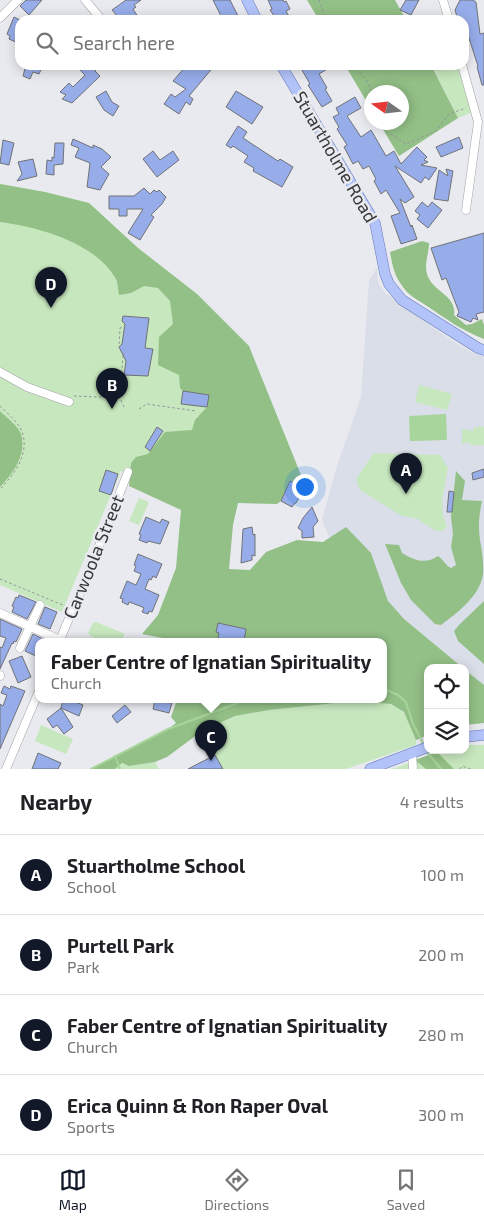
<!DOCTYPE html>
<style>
:root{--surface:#fff;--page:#f2f2f2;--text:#202124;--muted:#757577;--line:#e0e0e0;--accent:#111827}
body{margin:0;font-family:"Exo 2",sans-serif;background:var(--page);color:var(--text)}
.controls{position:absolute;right:15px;bottom:15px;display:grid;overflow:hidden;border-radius:10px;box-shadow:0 2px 12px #0003}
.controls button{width:45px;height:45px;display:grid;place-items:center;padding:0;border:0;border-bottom:1px solid var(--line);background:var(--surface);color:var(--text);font:25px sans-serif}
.compass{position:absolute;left:364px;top:85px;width:45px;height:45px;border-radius:50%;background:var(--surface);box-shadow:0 2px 12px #0003;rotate:284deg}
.you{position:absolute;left:304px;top:486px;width:18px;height:18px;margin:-12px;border:4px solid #fff;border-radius:50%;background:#1a73e8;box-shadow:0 0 0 8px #1a73e833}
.badge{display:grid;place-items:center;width:32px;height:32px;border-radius:50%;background:var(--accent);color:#fff;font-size:16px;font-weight:700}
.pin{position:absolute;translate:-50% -41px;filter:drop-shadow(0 1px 2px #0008)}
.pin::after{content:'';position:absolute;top:26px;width:18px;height:15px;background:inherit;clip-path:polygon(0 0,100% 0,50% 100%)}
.popup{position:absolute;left:35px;top:638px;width:352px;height:65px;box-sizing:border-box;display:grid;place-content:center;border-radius:10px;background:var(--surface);filter:drop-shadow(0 1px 4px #0005);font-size:16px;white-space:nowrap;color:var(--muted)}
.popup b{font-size:19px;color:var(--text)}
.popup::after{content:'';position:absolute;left:50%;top:100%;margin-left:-10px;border:10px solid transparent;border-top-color:var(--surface)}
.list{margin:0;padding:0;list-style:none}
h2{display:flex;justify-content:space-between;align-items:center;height:65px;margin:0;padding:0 20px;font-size:21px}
h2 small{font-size:16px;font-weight:400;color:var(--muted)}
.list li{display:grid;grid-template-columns:32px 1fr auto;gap:15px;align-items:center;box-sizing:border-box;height:80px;padding:0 20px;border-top:1px solid var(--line)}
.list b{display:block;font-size:19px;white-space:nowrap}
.list p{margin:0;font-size:16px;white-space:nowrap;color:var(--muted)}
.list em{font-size:16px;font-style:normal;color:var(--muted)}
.icon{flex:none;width:28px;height:28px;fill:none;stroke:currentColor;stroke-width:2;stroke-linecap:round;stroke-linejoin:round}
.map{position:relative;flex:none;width:484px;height:769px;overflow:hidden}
.search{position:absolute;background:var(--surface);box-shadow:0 2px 12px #0003;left:15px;right:15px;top:15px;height:55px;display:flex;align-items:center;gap:12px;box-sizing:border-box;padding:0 18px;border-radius:15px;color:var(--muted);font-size:19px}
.sheet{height:385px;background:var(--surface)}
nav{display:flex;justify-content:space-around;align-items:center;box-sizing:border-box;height:70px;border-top:1px solid var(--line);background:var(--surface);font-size:14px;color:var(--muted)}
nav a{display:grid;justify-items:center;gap:2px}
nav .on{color:var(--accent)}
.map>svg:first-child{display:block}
.built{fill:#dadee8}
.green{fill:#c7e7be}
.forest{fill:#93c087}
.water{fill:#a8d59b}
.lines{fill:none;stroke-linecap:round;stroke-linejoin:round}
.stream{stroke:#a8d59b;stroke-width:2}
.building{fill:#97adea;stroke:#707276}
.minor-casing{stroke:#a1a3a7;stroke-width:9}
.major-casing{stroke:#6578b4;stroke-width:11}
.path{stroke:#929397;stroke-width:1;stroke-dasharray:2.5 2.5;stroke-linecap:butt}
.minor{stroke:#fff;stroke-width:8}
.major{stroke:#b2c3fa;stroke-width:10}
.labels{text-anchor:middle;stroke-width:5;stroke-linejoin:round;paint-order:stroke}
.street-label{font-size:18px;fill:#363739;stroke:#e9eaef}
</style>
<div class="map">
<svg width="484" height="769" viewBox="0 0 484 769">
<rect width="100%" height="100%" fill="#e9eaef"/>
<path class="built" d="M377,268L378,282L384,292L451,340L471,352L484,356V720L465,722V668H428L384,642L333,547L322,520L336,469L361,397L369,280Z"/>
<path class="green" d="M448,65H460L473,112L458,118L434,70Z
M0,184L45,192L89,203L138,248L197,294L249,346L187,496L121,471L62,612L0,585Z
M419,385L452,394L447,410L415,402Z
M479,426L484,427V445H472L467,442L462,444V429L473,431L474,427L478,428Z
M374,453L440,455L448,468L442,500L443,516L447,527L442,531H436L418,519L402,516L360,490L356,479Z
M139,498L149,502L139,525L129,521Z
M96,622L125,634L121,642H104L90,636L88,633L93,623Z
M345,702C362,702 388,698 402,711C409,717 413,731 416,740V745L346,769H223L202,731L235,716L269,710Z
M41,725L73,739L66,754L35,741Z
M465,745H484V769H392L444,750H465Z
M155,762L159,769H115L122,763L129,766Z"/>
<path class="forest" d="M307,0H395L406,20H319Z
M345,65H431L458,118L399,156L379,123L402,122V92H372L371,109Z
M0,184L45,192L89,203L138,248L197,294L249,346L305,485L290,481L281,501L277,504L238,503L233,525L229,569L250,570L266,552L297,540L323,542L346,527L371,553L388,601L404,619L463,668H428V735L416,740L404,712L391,704L369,702H345L269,710L235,716L202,731L167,757L155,762L129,766L122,763L115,769H91L168,729L176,723L171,717L177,700H384V642H183L142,634L158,615L176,568L181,510L129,486L131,463L136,457L148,454L165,432L192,430L195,420L207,407L209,395L183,391L180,388L179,375L158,365L159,337L173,324L170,301L158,288L144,286L131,293L119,295C118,290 118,283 116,279C96,243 39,227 0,222Z
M422,241L429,243C429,253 424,264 427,274C432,292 457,295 454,315L466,325L472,324L482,319L484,325V339C463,331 446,319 427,306C418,300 407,295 401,284C394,275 392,263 390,252Z
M0,411C6,417 18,426 21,434C27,454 13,474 0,487Z
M456,471L465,481L462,500L482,501C479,515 478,526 480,540C482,551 484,564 483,575C479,597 457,613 441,625L435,624L411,600L401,583L385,544L399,545L402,553C414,560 425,565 438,556C444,560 445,565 451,568L456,565L451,547L453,534L451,517Z
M484,601V664L458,641L454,631L460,624Z
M465,670L484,685V723L465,725Z
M437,752L454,769H426L415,760Z"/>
<path class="water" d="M446,414L447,440L410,441L409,416Z"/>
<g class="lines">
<path class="stream" d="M384,689L398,695L406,702L413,724L424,745
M427,752L441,769
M115,756L120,769
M91,769L168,729L246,700"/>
</g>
<path class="building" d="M26,0H42L29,15L20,6Z
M126,0H141L134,5L136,7L133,9L140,20H124L121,15L118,17L112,10Z
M213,0H230L240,20H213L221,16Z
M268,0H283L284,2L286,1L290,9L286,11L291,20H277L270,10L272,9Z
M406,0H419L411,15L400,10Z
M460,0H473L476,2L480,34L484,33V85H482L477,67L478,66L467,32L464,33V20H458L455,10Z
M14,17L20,20V39L18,43L9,39L10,36L7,34Z
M26,65H43L39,74L33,72L30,79L23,76Z
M83,65H100L95,71L100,76L72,103L62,99L66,95L60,92L69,83L73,87L85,75L79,69Z
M187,65H215L189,96L193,99L190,105L186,102L179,114L164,104L171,94L175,97L186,89L173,81Z
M299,65H334L319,74L327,88L325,89L332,101L322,107L308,85L310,84Z
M106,91L112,102L119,106L113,116L104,110L96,97Z
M236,91L263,107L252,124L226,107Z
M355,97L361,108L347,116L361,137L371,130L386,156L394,151L401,164L417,147L427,157L424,160L428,162L421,165L437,168L429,180L425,177L421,183L395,166L414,197L405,203L400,199L411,227L412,225L417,239L401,244L391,216L400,213L386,190L381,194L374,181L376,179L369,166L363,169L358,161L353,164L344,147L347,145L337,129L339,127L333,117L339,114L336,108Z
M238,126L247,132L243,138L278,161L280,159L293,167L282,187L253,171L254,168L244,162L248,156L233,146L231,148L226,145Z
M459,137L463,148L441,157L436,147Z
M73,139L93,148V145L102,149L111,157L101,167L109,174L100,190L87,187L90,163L75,157L79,148L71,145Z
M3,140L14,143L9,165L0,163Z
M55,143H64L63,164L54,165V175L46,174L47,160L52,161V157L54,158Z
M153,151L160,160L173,151L179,160L157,177L143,159Z
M33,159L37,176L17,181L22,174L18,162Z
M446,169L453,171L448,201L434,199L439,170L448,176Z
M144,188L150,194L154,190L157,192L159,190L166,197L162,204L151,215L154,217L140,240L128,233L143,209H127V216H119V209H109V196H134Z
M422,202L428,207L432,202L442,210L428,228L417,219L420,215L415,211Z
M484,233V312L476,314L478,320L473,318L471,322L457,316L459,312L446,278L442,280L431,248Z
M123,316L149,318L145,348L153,349L148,376L124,375L126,361L119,347L122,344L125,324L122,321Z
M183,391L209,395L207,407L181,404Z
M157,427L163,431L150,451L145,447Z
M484,469V477L473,480L472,473Z
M106,470L118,474L111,495L99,491Z
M290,481L304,488L296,503H295L292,507L281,501Z
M449,491L454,492L452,512H447Z
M312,507L318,521L313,527L314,537L302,538V531L298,528L303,518Z
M146,517L160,523L162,519L169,522L160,544L148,541L147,543L139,540L141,535L139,534Z
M252,527L253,535L255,534V556L252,555V560L241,563L243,529Z
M138,554L162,564L156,578L153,576L151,580L149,579L145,589L159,595L152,612L149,611L148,614L142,612L144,608L140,606L129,602L128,605L122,602L123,599L120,598L127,581L136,585L141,574L134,571L136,566L134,565Z
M19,595L36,602L27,619L12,612L14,607L12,606L16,597L18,598Z
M45,607L57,612L50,629L38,624Z
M0,619L22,629L16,642L14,641L13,644L12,643L0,669V647L2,648L6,638L0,636Z
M218,623L246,629L244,642H217L219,633L216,632Z
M33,634L45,640L44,642H38V657L25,651Z
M22,656L31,677L18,683L9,661Z
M4,686L10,689L11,686L25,691L0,749V704L3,706L7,695L1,693Z
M63,700H71L83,705L79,716L61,708L73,727L64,734L57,725L53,728L47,719L61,708Z
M155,700H166V702L172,703L169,713L153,709Z
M125,705L131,712L117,723L112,716Z
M38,753L61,763L58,769H32Z
M215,755L223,769H188Z"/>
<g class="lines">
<g class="minor-casing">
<path id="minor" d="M85,0L102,20
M443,0L449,20
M0,18L18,0
M462,65L478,122L466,210
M0,372L27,387L69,402
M0,613L60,640
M59,642L90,569L128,472
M20,648L40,605
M0,675V676
M412,753L413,769
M6,769L39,691"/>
</g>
<g class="major-casing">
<path id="major" d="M247,0L257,20
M281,65L375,223L385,274L389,284L402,300L478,348L484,350
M465,737L484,735
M370,769L428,747"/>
</g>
<path class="path" d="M319,0L326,20
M353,65L367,81L372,94
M383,122L386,131L406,144L436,131L449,114L466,108
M123,355L126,352
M74,396L120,398
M0,406C6,412 14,419 19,426C33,448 16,473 0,489
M124,407L120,398L123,355L119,347L120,328L125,326
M139,409L147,404L196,411
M0,579L65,606
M460,769L462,766L471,769"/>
<use href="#minor" class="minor"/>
<use href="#major" class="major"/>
</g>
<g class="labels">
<g class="street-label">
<text transform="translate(335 157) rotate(60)" y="6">Stuartholme Road</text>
<text transform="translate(94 557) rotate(-68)" y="6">Carwoola Street</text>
</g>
</g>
</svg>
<div class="controls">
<button><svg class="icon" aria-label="locate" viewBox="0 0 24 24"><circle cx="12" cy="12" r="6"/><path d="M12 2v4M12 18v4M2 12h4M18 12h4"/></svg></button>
<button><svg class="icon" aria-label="layers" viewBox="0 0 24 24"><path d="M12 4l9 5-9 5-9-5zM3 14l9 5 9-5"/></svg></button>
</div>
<svg class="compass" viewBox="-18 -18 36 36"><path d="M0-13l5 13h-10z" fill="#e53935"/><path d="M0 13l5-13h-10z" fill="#757577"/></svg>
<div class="you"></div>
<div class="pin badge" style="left:406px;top:494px">A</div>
<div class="pin badge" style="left:112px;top:409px">B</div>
<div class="pin badge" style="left:211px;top:761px">C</div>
<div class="popup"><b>Faber Centre of Ignatian Spirituality</b>Church</div>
<div class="pin badge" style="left:51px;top:308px">D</div>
<div class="search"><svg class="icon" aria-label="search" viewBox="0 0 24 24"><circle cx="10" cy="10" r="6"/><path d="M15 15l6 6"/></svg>Search here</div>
</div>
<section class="sheet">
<h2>Nearby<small>4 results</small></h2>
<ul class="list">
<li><span class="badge">A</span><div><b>Stuartholme School</b><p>School</p></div><em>100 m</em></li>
<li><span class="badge">B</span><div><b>Purtell Park</b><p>Park</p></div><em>200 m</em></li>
<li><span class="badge">C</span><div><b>Faber Centre of Ignatian Spirituality</b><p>Church</p></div><em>280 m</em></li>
<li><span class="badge">D</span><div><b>Erica Quinn &amp; Ron Raper Oval</b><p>Sports</p></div><em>300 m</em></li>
</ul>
</section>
<nav>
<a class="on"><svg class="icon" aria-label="map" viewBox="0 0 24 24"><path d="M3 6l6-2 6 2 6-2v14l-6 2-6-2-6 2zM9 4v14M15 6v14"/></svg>Map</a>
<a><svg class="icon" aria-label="directions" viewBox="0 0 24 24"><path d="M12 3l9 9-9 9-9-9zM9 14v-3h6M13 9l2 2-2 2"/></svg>Directions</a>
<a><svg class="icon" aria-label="saved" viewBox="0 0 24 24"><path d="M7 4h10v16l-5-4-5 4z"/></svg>Saved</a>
</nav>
